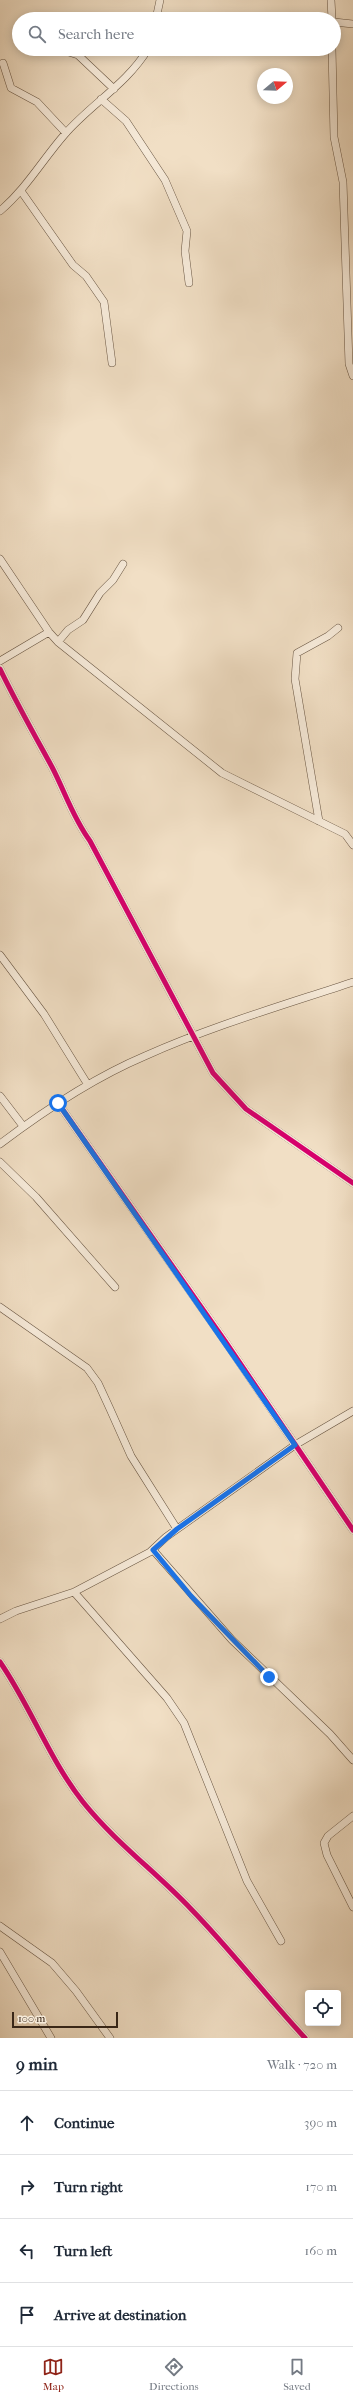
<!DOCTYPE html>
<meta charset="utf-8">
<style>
:root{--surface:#fff;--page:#f2f2f3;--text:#1f2937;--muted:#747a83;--line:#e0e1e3;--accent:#8f2418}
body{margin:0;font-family:"IM FELL French Canon",serif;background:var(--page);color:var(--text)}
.controls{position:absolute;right:12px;bottom:12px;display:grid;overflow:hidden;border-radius:4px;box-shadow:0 2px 10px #0003}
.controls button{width:36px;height:36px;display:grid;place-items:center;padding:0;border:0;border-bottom:1px solid var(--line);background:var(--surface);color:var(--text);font:20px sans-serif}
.compass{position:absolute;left:257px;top:68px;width:36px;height:36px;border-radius:50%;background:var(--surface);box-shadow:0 2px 10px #0003;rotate:71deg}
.scale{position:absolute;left:12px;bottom:10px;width:106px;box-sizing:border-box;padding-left:4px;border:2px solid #3a2717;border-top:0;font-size:11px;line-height:14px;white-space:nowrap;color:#3a2717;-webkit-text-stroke:3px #f6ead9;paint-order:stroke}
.stop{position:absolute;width:12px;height:12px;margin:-9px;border:3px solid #1a73e8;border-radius:50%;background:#fff}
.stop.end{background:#1a73e8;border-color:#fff;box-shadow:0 1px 4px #0008}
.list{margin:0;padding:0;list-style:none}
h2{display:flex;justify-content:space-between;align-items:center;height:52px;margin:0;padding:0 16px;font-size:17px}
h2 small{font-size:13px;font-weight:400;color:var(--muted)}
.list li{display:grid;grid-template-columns:26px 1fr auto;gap:12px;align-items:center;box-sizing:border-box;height:64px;padding:0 16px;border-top:1px solid var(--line)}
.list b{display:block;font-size:15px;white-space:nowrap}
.list em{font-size:13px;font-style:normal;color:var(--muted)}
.icon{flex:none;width:22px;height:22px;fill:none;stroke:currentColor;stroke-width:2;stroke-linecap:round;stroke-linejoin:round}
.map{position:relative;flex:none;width:353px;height:2038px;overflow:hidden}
.search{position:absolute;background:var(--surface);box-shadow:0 2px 10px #0003;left:12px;right:12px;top:12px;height:44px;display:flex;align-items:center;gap:10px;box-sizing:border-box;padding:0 14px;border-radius:22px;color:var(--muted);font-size:15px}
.sheet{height:308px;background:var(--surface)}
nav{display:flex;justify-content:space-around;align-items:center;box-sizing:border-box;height:56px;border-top:1px solid var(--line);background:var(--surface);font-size:11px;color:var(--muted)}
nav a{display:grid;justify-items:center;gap:2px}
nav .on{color:var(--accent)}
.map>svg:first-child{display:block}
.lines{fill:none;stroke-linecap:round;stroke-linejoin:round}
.minor-casing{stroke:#685542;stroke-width:8}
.minor{stroke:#f6ead9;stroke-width:7}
.cycleway-casing{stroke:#f6ead9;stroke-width:8}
.cycleway{stroke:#d6006c;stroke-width:5}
.route{stroke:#1a73e8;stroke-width:5}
</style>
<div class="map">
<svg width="353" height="2038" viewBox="0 0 353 2038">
<rect width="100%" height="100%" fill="#f1dfc5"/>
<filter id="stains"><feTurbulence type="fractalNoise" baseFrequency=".005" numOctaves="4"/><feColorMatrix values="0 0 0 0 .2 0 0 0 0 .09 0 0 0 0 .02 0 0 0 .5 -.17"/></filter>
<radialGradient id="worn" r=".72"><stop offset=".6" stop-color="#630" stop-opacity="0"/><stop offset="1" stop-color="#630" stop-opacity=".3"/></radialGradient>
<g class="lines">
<g class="minor-casing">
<path id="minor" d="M331,0L332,19
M156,19L160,0
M334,22L353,24
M59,49L78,55L114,89
M332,49L334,137L343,182L349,364L353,376
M3,63L11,88L37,102L66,133
M101,99L126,121L165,180L187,231L185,251L189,283
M21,191L73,265L86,276L104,302L112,363
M0,211C26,189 43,159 65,134C91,104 127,84 148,49
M0,559L49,632L58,642L222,773L345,834L353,845
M58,642L68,630L83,620L100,593L113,580L123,564
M0,661L49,632
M0,669C16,702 34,734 52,767C65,792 73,818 90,841L213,1073L246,1109L353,1183
M319,821L295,679L297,653L328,636L338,628
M0,955L44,1014L88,1085
M0,1096L23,1126
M58,1103L225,1341L353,1530
M0,1144C45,1110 93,1078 145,1056C212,1026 284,1005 353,982
M0,1162L36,1197L115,1287
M0,1307L87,1368L98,1383L110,1409L131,1456L177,1529
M153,1550L232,1640L330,1734L353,1760
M74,1592L167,1698L184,1723L247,1881L281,1941
M0,1619L16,1611L74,1592L150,1552L166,1537L295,1445L353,1411
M0,1662C31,1707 49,1759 83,1802C115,1842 156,1872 191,1909C231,1950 266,1996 305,2038
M353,1816L328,1836L324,1843L327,1855L353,1907
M0,1926L52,1963L76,1991L110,2038
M0,1952L51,2038"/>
</g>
<use href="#minor" class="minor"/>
<g class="cycleway-casing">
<path id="cycleway" d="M0,669C16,702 34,734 52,767C65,792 73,818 90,841L213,1073L246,1109L353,1183
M58,1103L225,1341L353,1530
M0,1662C31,1707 49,1759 83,1802C115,1842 156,1872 191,1909C231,1950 266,1996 305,2038"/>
</g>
<use href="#cycleway" class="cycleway"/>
</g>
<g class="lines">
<path class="route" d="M58,1103L295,1445L177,1529L153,1550L191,1596L269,1677"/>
</g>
<rect width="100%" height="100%" filter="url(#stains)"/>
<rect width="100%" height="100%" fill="url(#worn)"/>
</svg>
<div class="controls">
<button><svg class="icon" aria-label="locate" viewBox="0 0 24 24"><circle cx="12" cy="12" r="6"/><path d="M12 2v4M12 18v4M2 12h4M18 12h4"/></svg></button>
</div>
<svg class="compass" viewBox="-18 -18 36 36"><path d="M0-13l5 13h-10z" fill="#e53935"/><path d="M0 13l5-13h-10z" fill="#747a83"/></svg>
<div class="scale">100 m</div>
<div class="stop" style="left:58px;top:1103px"></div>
<div class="stop end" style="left:269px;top:1677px"></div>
<div class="search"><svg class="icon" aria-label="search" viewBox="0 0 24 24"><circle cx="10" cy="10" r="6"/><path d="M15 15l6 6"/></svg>Search here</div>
</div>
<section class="sheet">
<h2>9 min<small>Walk · 720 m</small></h2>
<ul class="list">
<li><svg class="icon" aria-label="ahead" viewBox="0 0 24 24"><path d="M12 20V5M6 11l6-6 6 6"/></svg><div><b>Continue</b></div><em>390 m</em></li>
<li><svg class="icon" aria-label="right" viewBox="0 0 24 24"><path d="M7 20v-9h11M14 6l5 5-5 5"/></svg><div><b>Turn right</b></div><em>170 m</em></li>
<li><svg class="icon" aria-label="left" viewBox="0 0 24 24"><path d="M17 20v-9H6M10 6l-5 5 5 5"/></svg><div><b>Turn left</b></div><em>160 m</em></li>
<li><svg class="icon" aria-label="arrive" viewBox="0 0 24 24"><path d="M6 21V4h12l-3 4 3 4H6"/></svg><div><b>Arrive at destination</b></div></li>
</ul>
</section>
<nav>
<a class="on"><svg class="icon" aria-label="map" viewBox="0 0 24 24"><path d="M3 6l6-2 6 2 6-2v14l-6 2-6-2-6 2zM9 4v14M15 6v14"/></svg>Map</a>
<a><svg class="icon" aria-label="directions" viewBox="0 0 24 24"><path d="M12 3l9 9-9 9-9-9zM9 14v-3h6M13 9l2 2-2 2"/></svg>Directions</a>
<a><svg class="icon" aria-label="saved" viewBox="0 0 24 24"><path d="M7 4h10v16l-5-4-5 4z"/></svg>Saved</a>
</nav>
